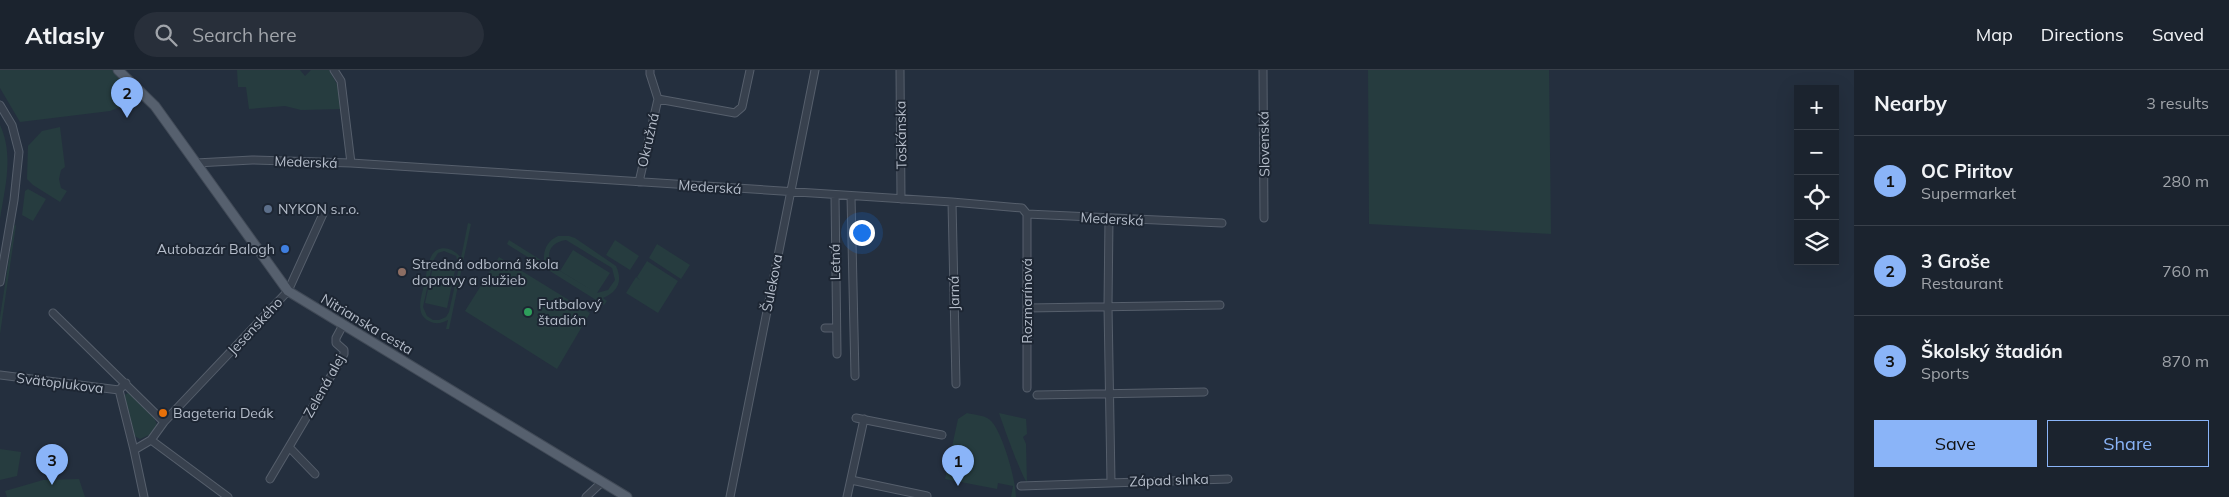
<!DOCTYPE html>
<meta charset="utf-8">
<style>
:root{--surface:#1b232e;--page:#282f3a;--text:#f1f3f6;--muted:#a0a4aa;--line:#39404a;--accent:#8ab4f8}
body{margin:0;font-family:Mulish,sans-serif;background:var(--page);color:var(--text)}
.controls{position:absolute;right:15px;top:15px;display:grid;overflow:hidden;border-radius:0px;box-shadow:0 5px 20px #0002}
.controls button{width:45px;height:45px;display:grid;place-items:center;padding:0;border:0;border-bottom:1px solid var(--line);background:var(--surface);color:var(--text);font:25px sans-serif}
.you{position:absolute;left:861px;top:162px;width:18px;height:18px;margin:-12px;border:4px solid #fff;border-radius:50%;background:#1a73e8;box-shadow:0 0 0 8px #1a73e833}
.badge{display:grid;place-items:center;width:32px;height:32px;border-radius:50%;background:var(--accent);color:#111;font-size:16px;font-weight:700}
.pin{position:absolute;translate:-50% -41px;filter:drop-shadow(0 1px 2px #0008)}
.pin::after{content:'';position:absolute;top:26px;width:18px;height:15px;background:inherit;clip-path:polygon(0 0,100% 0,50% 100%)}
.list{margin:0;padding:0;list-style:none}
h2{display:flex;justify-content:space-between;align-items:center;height:65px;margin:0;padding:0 20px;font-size:21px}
h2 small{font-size:16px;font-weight:400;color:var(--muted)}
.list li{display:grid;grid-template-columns:32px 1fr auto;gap:15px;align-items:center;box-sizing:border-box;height:90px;padding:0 20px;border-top:1px solid var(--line)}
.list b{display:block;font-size:19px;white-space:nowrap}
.list p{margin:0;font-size:16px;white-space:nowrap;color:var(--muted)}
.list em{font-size:16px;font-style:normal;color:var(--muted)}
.actions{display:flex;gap:10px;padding:15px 20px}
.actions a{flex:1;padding:11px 0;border:1px solid var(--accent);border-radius:0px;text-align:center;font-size:18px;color:var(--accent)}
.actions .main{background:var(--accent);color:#111}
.icon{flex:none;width:28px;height:28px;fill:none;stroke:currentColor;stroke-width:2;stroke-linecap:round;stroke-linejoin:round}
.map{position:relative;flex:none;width:1854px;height:427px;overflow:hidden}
header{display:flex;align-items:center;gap:30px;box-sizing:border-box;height:70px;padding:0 25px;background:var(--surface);border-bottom:1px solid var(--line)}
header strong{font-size:24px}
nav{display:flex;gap:28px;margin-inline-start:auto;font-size:18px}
.search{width:350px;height:45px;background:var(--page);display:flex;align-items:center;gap:12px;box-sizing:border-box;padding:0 18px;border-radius:28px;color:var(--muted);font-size:19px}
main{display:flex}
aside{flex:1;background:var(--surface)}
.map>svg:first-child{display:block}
.green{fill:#263c3f;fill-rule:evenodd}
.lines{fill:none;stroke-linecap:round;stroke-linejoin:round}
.minor-casing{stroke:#565f6c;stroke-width:9}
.major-casing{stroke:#414a57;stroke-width:11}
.minor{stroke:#38414e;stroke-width:7}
.major{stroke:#56606e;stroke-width:9}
.service-dot{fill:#5c6f8a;stroke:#1d2633;stroke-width:2}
.shop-dot{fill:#3f7fe0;stroke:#1d2633;stroke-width:2}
.education-dot{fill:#8d6e63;stroke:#1d2633;stroke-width:2}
.leisure-dot{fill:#2e9e5b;stroke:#1d2633;stroke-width:2}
.food-dot{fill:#e8710a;stroke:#1d2633;stroke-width:2}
.labels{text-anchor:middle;stroke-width:4;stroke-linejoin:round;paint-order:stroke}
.street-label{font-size:14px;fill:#b4bcc9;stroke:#1d2633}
.poi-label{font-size:14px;fill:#b4bcc9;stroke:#1d2633;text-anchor:start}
</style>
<header>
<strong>Atlasly</strong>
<div class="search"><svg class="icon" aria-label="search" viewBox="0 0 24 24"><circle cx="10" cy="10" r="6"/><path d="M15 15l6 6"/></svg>Search here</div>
<nav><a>Map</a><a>Directions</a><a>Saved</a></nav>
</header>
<main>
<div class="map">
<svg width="1854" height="427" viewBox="0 0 1854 427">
<rect width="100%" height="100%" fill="#242f3e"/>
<path class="green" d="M0,0H114L138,30L110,41L20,52L0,18Z
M237,0H300L305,6L311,0H329L339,18L342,39L301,40L285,36L249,39L246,17H238Z
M1368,0H1549L1551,164L1369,154Z
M0,55C14,85 5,117 0,149Z
M60,57L65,97L61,100L59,109L61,118L67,121L60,132L33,115L27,109L28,76L42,61Z
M28,119L46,129L33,151L22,145L25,121Z
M468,153L471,154L449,259H446L448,250C442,253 436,255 429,251C414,244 422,224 425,212C426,205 427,196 430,189C436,173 453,177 461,188ZM444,181L456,186L459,197L449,242L446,247L439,250H433L427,246L423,237L433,191L438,183Z
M16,155L0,264V247L14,156Z
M558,166H569L575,168L616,196C623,211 618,222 603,228L607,231L604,235L507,174L509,170L544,192C543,180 547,171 558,166ZM566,170L612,198L615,210L608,220L597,223L610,203L573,180L560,201L595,222L552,196C545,183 551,172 566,170Z
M615,170L639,186L630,200L606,185Z
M657,174L690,195L681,209L649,188Z
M499,187L590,243L557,299L465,241Z
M647,191L678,211L658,243L626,223L636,207L640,210L637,207Z
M434,192L456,196L447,238L425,233Z
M128,323C139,327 154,344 157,355L149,365L140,369L133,365L123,326Z
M967,343C975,345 987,345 992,352C1003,365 1016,410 1016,427H1011L1013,416L998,413L997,419L945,409L958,349Z
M999,343L1026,349L1027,364L1023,367L1026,374L1027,412C1022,408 1002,352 999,343Z
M0,379L21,382L17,406L0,410Z
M79,409L85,427H7L5,421L43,410Z"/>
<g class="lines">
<g class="minor-casing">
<path id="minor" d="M334,0L341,11L351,93
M900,0L901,129
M1263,0L1264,148
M658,29L735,43L742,37L750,0
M0,35L12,55L19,82L14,130L0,212
M196,93L252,90L351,93L952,132L1022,138L1027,144L1222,153
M639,112L658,29L650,4V0
M835,125L837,284
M851,126L855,306
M952,132L956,314
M1027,144V318
M1109,149L1108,236L1111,412
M1027,238L1220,235
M53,243L164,352L151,370L134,380L119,320L126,313
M825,258H836
M0,305L119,320
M1037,325L1204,322
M856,348L942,365
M164,352L288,221L323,144
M151,370L228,427
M289,377L315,404
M134,380L144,427
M270,409L344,284V280L336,273V268L343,255
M851,410L927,426
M1021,416L1228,409
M586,427L602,412
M730,427L815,0
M847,427L864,349"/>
</g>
<g class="major-casing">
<path id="major" d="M118,0L155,36L288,221L627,427"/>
</g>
<use href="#minor" class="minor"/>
<use href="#major" class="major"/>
</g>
<circle class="service-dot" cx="268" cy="139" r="5"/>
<circle class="shop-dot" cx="285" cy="179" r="5"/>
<circle class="education-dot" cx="402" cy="202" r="5"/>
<circle class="leisure-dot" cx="528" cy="242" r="5"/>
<circle class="food-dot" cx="163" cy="343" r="5"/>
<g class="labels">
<g class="street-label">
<text transform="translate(901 65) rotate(-91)" y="5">Toskánska</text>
<text transform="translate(648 70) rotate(-77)" y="5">Okružná</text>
<text transform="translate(1264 74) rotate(-91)" y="5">Slovenská</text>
<text transform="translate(306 92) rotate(2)" y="5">Mederská</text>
<text transform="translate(710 117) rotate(4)" y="5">Mederská</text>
<text transform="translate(1112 149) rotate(3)" y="5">Mederská</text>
<text transform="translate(835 192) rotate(-91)" y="5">Letná</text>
<text transform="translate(772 213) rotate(-79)" y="5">Šulekova</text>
<text transform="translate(954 223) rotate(-91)" y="5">Jarná</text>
<text transform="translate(1027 231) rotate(-90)" y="5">Rozmarínová</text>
<text transform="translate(367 254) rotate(31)" y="5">Nitrianska cesta</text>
<text transform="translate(255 256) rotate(-47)" y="5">Jesenského</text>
<text transform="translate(60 313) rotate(7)" y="5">Svätoplukova</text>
<text transform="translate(324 316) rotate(-61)" y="5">Zelená alej</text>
<text transform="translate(1169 410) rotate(-2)" y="5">Západ slnka</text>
</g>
<g class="poi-label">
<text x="278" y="144">NYKON s.r.o.</text>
<text x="275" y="184" text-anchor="end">Autobazár Balogh</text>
<text x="412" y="199">Stredná odborná škola<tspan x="412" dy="16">dopravy a služieb</tspan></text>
<text x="538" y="239">Futbalový<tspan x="538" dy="16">štadión</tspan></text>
<text x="173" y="348">Bageteria Deák</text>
</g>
</g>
</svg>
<div class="controls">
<button>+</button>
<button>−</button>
<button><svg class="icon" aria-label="locate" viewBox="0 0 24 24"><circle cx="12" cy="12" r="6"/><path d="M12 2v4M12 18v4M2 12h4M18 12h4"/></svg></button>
<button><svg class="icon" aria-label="layers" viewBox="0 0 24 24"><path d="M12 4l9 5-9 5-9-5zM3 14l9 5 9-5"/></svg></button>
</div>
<div class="you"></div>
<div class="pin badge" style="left:958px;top:416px">1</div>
<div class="pin badge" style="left:127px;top:48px">2</div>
<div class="pin badge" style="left:52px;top:415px">3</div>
</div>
<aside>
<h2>Nearby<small>3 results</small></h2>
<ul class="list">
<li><span class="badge">1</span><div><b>OC Piritov</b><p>Supermarket</p></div><em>280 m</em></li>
<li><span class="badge">2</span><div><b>3 Groše</b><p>Restaurant</p></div><em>760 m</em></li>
<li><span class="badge">3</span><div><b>Školský štadión</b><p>Sports</p></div><em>870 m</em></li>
</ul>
<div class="actions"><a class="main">Save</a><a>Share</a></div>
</aside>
</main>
